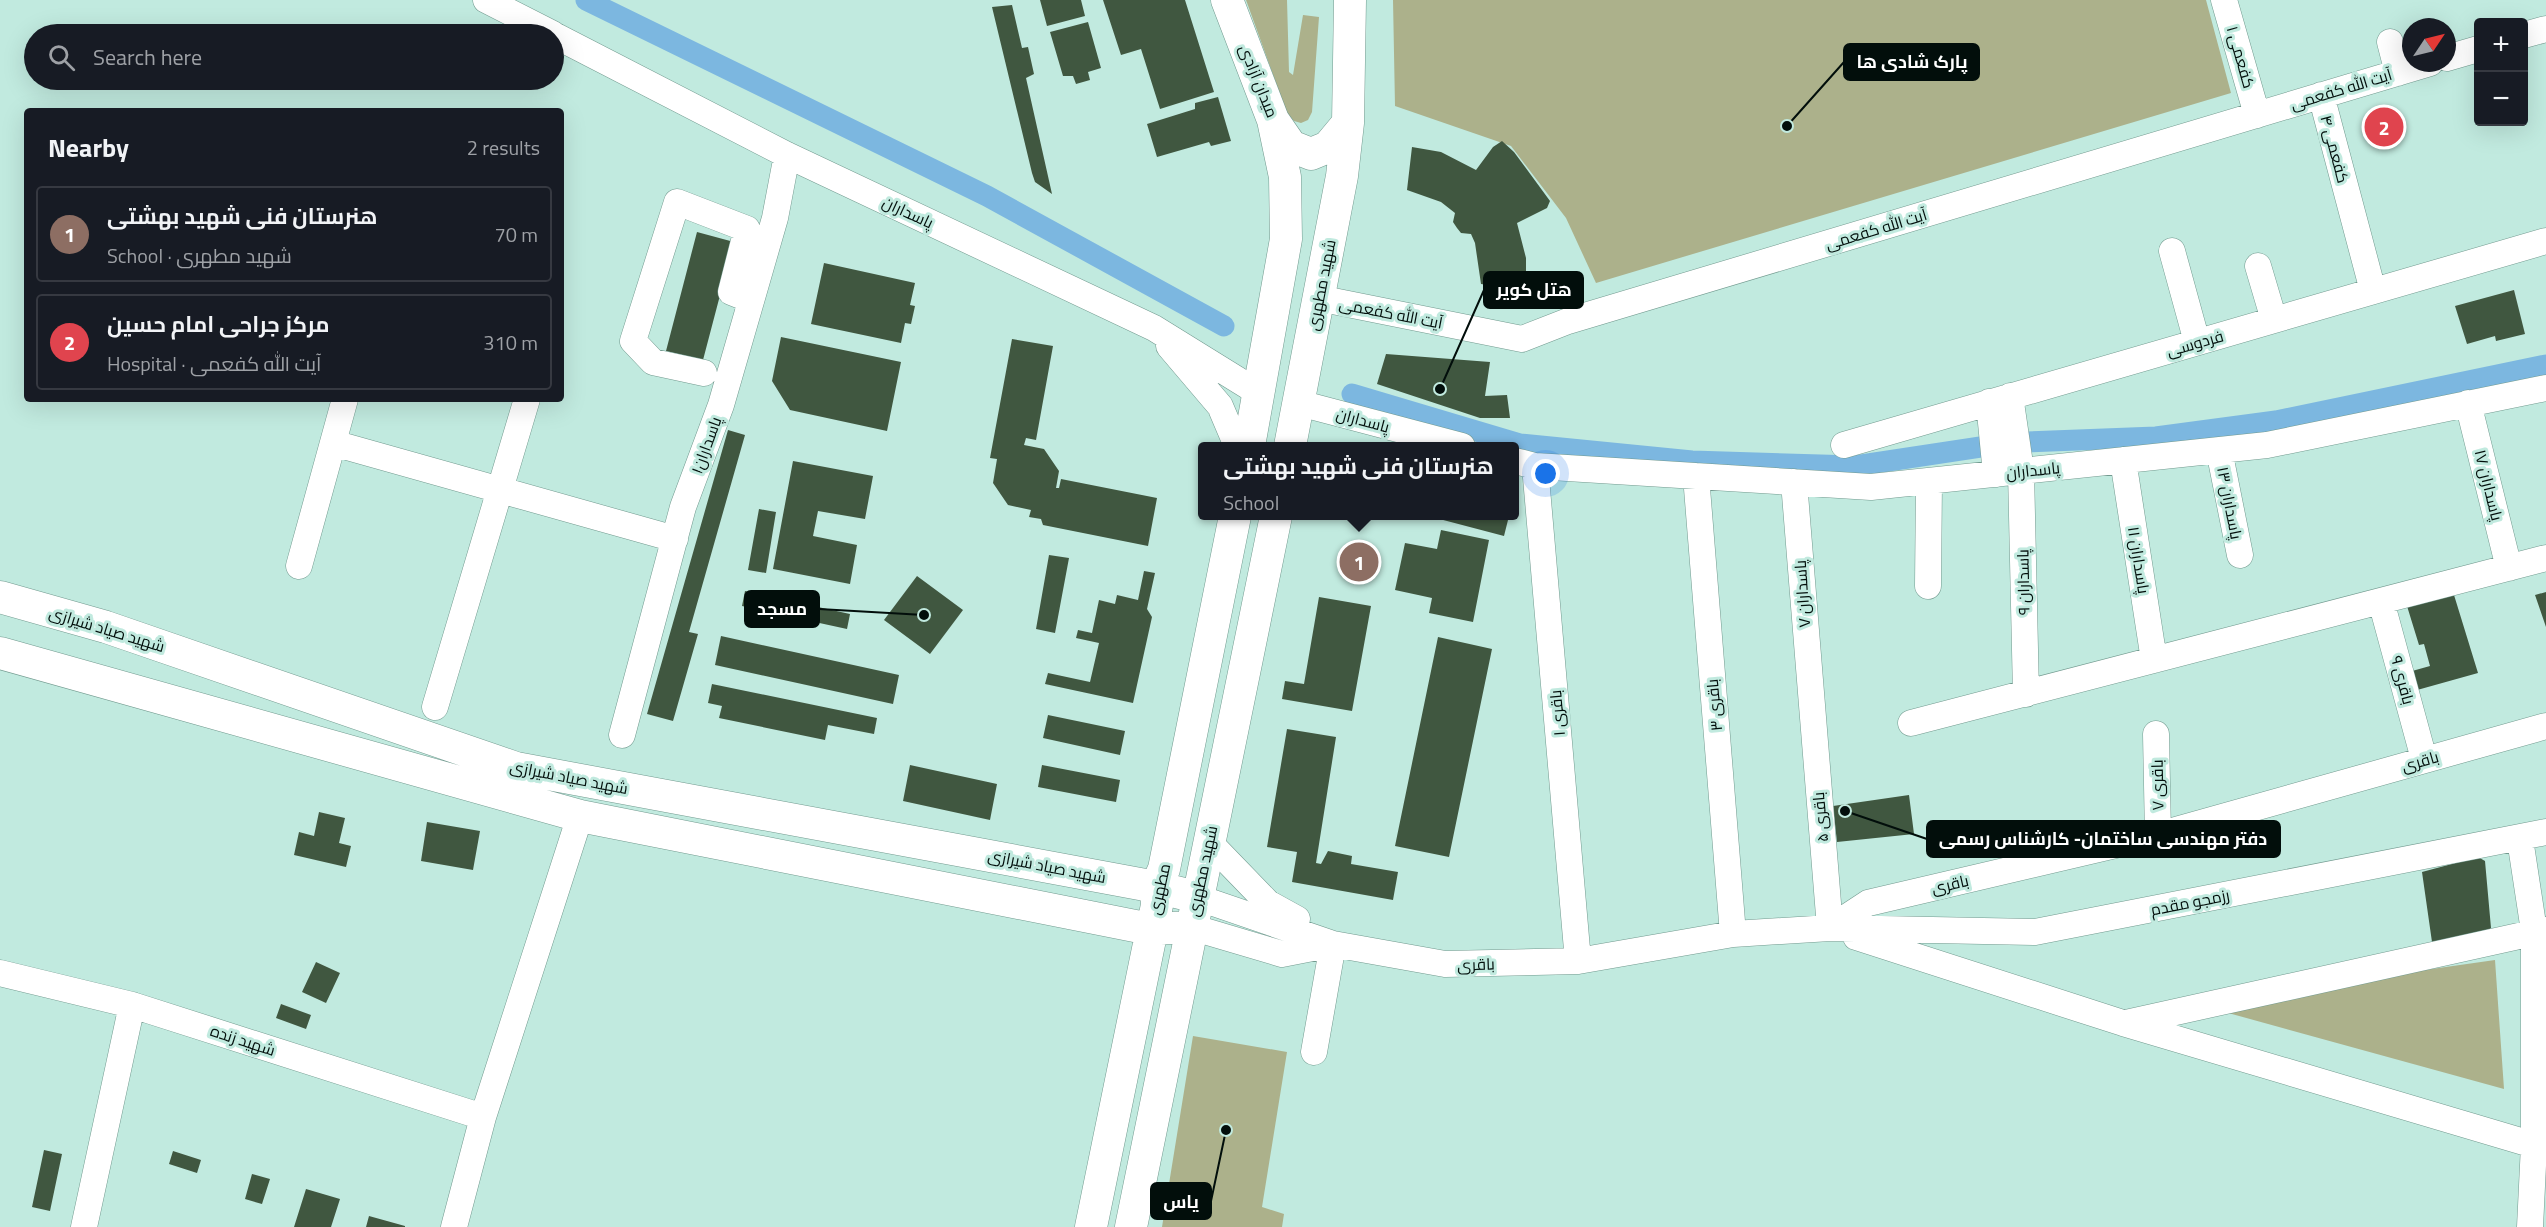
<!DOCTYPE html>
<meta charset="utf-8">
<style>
:root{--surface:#171b24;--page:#20242c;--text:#f1f3f6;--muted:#9ea1a6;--line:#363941;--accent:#d54553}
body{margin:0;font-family:"Titillium Web",Cairo,sans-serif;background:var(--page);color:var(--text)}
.controls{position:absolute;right:18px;top:18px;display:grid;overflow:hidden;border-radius:6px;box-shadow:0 6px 24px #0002}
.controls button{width:54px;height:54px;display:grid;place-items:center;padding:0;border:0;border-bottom:2px solid var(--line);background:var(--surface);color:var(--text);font:30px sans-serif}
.compass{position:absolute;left:2402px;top:18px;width:54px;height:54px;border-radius:50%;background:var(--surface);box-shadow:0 6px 24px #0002;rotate:55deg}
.you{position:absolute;left:1546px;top:474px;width:21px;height:21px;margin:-15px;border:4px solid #fff;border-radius:50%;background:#1a73e8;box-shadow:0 0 0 9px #1a73e833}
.badge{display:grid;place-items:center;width:39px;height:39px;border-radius:50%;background:var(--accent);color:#fff;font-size:20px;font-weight:700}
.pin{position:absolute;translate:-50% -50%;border:3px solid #fff;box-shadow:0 2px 6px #0006}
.popup{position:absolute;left:1198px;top:442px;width:321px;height:78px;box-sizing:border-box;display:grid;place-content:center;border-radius:6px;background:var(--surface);filter:drop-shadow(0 2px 4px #0005);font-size:20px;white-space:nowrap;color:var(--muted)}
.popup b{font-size:22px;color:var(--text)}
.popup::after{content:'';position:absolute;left:50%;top:100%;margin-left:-12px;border:12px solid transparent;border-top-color:var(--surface)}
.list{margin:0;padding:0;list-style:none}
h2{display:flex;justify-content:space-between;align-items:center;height:78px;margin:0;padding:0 24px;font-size:26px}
h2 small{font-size:20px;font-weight:400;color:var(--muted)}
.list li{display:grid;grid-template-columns:39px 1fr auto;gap:18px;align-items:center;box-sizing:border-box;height:96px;margin:0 12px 12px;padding:0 12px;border:2px solid var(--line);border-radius:6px}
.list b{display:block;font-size:22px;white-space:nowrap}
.list p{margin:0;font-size:20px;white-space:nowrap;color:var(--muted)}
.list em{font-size:20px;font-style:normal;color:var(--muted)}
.icon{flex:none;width:33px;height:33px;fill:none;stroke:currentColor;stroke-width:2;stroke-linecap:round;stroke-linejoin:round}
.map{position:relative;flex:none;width:2546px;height:1227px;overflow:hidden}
.search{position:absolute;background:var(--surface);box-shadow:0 6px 24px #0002;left:24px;top:24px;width:540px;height:66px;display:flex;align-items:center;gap:15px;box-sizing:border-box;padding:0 21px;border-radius:33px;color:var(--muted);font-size:22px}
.panel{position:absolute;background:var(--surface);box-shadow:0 6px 24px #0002;left:24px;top:108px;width:540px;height:294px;border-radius:6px}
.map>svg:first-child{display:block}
.green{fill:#acb18b}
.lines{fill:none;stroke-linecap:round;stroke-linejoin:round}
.canal{stroke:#7cb7e0;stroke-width:21}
.building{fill:#405740}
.minor-casing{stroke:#729a8f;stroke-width:27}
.major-casing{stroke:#729a8f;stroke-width:33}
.minor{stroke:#fff;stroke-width:26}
.major{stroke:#fff;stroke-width:32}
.labels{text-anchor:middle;stroke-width:6;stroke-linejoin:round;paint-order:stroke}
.street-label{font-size:16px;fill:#020e0b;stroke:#c1eadf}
.leader{fill:none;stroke:#020e0b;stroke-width:2}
.callout-dot{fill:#020e0b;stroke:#c1eadf;stroke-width:2}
.callout{fill:#020e0b;stroke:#020e0b;stroke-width:2}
.callout-label{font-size:18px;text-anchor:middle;font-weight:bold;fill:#fff}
</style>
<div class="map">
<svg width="2546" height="1227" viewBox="0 0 2546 1227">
<rect width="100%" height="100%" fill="#c1eadf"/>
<path class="green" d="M1246,0H1287L1289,72L1293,75L1303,15L1319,17L1312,112L1308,120L1301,123L1294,121L1287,113Z
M1393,0H2206L2231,93L1596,283L1566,218L1511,146L1395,106Z
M2495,960L2504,1089L2192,1003Z
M1193,1036L1287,1052L1262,1207L1284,1214L1282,1227H1162Z"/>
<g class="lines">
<path class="canal" d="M586,0L987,196L1224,326
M1352,394L1520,444L1692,461L1855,466L2007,443
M2027,442L2156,437L2276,421L2546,365"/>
</g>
<path class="building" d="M1040,0H1081L1085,16L1047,26Z
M1103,0H1185L1214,92L1160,109L1141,49L1121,55Z
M1012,5L1022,48L1028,47L1034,74L1026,78L1052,194L1035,182L1032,173L992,7Z
M1088,22L1101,68L1088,72L1090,80L1076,84L1073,76H1063L1050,32Z
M1218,97L1231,141L1211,146L1209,142L1157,157L1147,124L1195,109V103Z
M1502,141L1514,152L1550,201L1547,208L1517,223L1526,258V291L1481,284L1475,243L1471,234L1461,233L1457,228L1453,222L1455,213L1441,202L1407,190L1412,147L1441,152L1476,170L1493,147Z
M697,232L734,242L703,360L666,351Z
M824,263L915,283L910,305L915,306L911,324L905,323L901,343L811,324Z
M2514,290L2525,334L2496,341L2495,336L2467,344L2455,306Z
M781,337L901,362L887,431L790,410L772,381Z
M1012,339L1053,346L1036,440L1026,438L1024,445L1044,449L1059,471L1056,488H1059L1061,479L1157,498L1148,546L1043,525L1041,519L1029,517L1031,510L1008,505L993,483L997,459L990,458Z
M1386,354L1490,362L1485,396L1507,395L1510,418H1480L1377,384Z
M728,430L745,435L689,632L698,634L673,721L647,714Z
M793,461L873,476L865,519L818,511L813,536L857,545L850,584L773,569Z
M759,509L776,512L766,573L748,570Z
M1428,516H1509L1504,536Z
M1441,530L1489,540L1473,622L1429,613L1432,598L1395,590L1405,543L1437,549Z
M1049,555L1069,558L1055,633L1036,629Z
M1144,571L1155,573L1147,609L1152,617L1133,703L1045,684L1048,673L1090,682L1099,643L1076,638L1078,630L1092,633L1099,600L1115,604L1117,595L1138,600Z
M917,576L963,610L930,654L884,620Z
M745,591L850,614L847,629L742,606Z
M2546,592V627L2535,595Z
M2454,595L2478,673L2410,692L2405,673L2430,666L2424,644L2419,645L2407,606Z
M1319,597L1371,606L1352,711L1282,699L1285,681L1304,684Z
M721,636L899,675L893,704L715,665Z
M1438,637L1492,649L1449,857L1395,846Z
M712,684L877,718L874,734L828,725L825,740L719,718L722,706L708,703Z
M1048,715L1125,731L1120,755L1043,738Z
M1287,729L1336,737L1316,863L1321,864L1328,851L1352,856L1351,864L1398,872L1393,900L1292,882L1297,852L1267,847Z
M910,765L997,784L990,820L903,801Z
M1042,765L1120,780L1116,802L1038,787Z
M1909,795L1914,834L1837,842L1833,806Z
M319,812L345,818L339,843L351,846L346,867L294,855L299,832L314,836Z
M427,822L480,831L473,870L421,861Z
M2478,857L2485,861L2491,928L2483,935L2432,942L2422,872Z
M316,962L340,973L326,1003L302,992Z
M281,1004L311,1015L306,1029L276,1018Z
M44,1150L62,1154L50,1211L32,1207Z
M173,1151L201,1160L197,1173L169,1164Z
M252,1174L270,1179L262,1204L245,1199Z
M306,1189L340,1199L331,1227H294Z
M369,1216L405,1226V1227H366Z"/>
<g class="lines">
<g class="minor-casing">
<path id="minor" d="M486,0L553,34
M2224,0L2257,115
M554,35L787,155L1154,328L1259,393
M2524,35L2546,29
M2390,42L2398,73
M2447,58L2478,49
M2321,95L2373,291
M2172,251L2197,342
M2258,266L2274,320
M1318,298L1522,339L1568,321L2430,63
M1169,346L1220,406L1237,446
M704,373L653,362L633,341L677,202L747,229L731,292L751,300
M2010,396L2021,471L2026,694
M1989,402L1996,474
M1299,403L1462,446
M2468,403L2509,568
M333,443L675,539
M1844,445L2546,241
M2219,450L2240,555
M2123,460L2154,660
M1515,461L1535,466L1871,487L2267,445L2546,388
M1535,466L1578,961
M1696,476L1733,934
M1794,482L1830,928
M299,566L345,399
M1928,586L1929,481
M2381,601L2424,759
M435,707L527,399
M1911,723L2546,558
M2156,734L2158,835
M622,735L683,507L721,405L775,218L787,155
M2520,839L2534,931V1145L2530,1227
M1208,841L1268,903L1297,919
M1196,897L1333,944L1314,1052
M1191,927L1282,954L1333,944L1445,964L1578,961L1733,934L1830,928L2035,932L2546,832
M1830,928L1868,903L2158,835L2546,726
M1856,937L2123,1023L2534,1145H2546
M0,973L132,1005L483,1117
M2126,1023L2546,930
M84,1227L132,1005
M454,1227L483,1117L580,816"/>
</g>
<g class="major-casing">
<path id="major" d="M1227,0L1273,120L1291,146L1311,154L1328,147L1348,123
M1249,446L1286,239L1285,177L1273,120
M1290,446L1342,176L1348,123L1350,0
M0,597L106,627L516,768L1156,887L1196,897
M0,653L580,816L1150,929L1191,927
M1091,1227L1157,905L1156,887L1164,869L1235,516
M1131,1227L1276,516"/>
</g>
<use href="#minor" class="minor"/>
<use href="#major" class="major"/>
</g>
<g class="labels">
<g class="street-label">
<text transform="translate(2241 57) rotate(74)" y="6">کفعمی ۱</text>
<text transform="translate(1259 81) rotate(68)" y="6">میدان آزادی</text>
<text transform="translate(2341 89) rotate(-17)" y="6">آیت الله کفعمی</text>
<text transform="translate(2335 149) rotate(75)" y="6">کفعمی ۴</text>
<text transform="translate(908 212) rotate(25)" y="6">پاسداران</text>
<text transform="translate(1876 229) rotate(-17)" y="6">آیت الله کفعمی</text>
<text transform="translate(1321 285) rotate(-79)" y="6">شهید مطهری</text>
<text transform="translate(1391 313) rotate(11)" y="6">آیت الله کفعمی</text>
<text transform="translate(2195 343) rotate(-16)" y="6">فردوسی</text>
<text transform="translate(1363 420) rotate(15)" y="6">پاسداران</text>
<text transform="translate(706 445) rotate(-70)" y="6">پاسداران۱</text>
<text transform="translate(2033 470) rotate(-6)" y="6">پاسداران</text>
<text transform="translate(2489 485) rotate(76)" y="6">پاسداران ۱۷</text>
<text transform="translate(2230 503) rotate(79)" y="6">پاسداران ۱۳</text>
<text transform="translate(2139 560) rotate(81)" y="6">پاسداران ۱۱</text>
<text transform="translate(2023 582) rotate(-91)" y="6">پاسداران ۹</text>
<text transform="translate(1802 594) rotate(-94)" y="6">پاسداران ۷</text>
<text transform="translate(107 629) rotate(17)" y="6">شهید صیاد شیرازی</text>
<text transform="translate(2403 680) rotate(75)" y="6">باقری ۹</text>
<text transform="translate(1714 705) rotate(-95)" y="6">باقری ۳</text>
<text transform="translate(1557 713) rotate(-95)" y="6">باقری ۱</text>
<text transform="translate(2420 761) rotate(-16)" y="6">باقری</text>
<text transform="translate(569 777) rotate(11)" y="6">شهید صیاد شیرازی</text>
<text transform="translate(2157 785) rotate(-91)" y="6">باقری ۷</text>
<text transform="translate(1820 817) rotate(-95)" y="6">باقری ۵</text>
<text transform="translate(1047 866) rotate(11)" y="6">شهید صیاد شیرازی</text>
<text transform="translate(1202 871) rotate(-78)" y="6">شهید مطهری</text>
<text transform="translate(1950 884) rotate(-13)" y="6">باقری</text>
<text transform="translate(1159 889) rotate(-78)" y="6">مطهری</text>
<text transform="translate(2190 902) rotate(-11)" y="6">رزمجو مقدم</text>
<text transform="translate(1476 964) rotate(-2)" y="6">باقری</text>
<text transform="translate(243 1040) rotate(18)" y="6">شهید زنده</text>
</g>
</g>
<path class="leader" d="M1787 126L1844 62M1440 389L1484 290M924 615L819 609M1845 811L1927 839M1226 1130L1211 1201"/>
<g class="callout-dot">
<circle cx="1787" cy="126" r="6"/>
<circle cx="1440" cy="389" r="6"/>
<circle cx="924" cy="615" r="6"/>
<circle cx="1845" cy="811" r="6"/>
<circle cx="1226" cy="1130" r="6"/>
</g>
<g class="callout">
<rect x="1844" y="44" width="135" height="36" rx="6"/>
<rect x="1484" y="272" width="99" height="36" rx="6"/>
<rect x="745" y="591" width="74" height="36" rx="6"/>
<rect x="1927" y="821" width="353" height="36" rx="6"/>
<rect x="1151" y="1183" width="60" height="36" rx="6"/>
</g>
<g class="callout-label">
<text x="1912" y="68">پارک شادی ها</text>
<text x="1534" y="296">هتل کویر</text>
<text x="782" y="615">مسجد</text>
<text x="2103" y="845">دفتر مهندسی ساختمان- کارشناس رسمی</text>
<text x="1181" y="1208">یاس</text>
</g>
</svg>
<div class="controls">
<button>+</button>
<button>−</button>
</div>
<svg class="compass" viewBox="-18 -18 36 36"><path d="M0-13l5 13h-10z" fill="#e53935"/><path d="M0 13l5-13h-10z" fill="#9ea1a6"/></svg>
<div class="you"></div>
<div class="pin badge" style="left:1359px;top:562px;background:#8d6e63">1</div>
<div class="popup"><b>هنرستان فنی شهید بهشتی</b>School</div>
<div class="pin badge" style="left:2384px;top:127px;background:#e0444e">2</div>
<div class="search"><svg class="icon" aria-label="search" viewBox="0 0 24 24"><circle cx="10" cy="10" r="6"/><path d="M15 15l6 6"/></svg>Search here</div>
<section class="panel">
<h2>Nearby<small>2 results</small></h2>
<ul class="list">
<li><span class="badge" style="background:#8d6e63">1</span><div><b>هنرستان فنی شهید بهشتی</b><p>School · شهید مطهری</p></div><em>70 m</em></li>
<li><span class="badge" style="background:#e0444e">2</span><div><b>مرکز جراحی امام حسین</b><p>Hospital · آیت الله کفعمی</p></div><em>310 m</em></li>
</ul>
</section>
</div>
